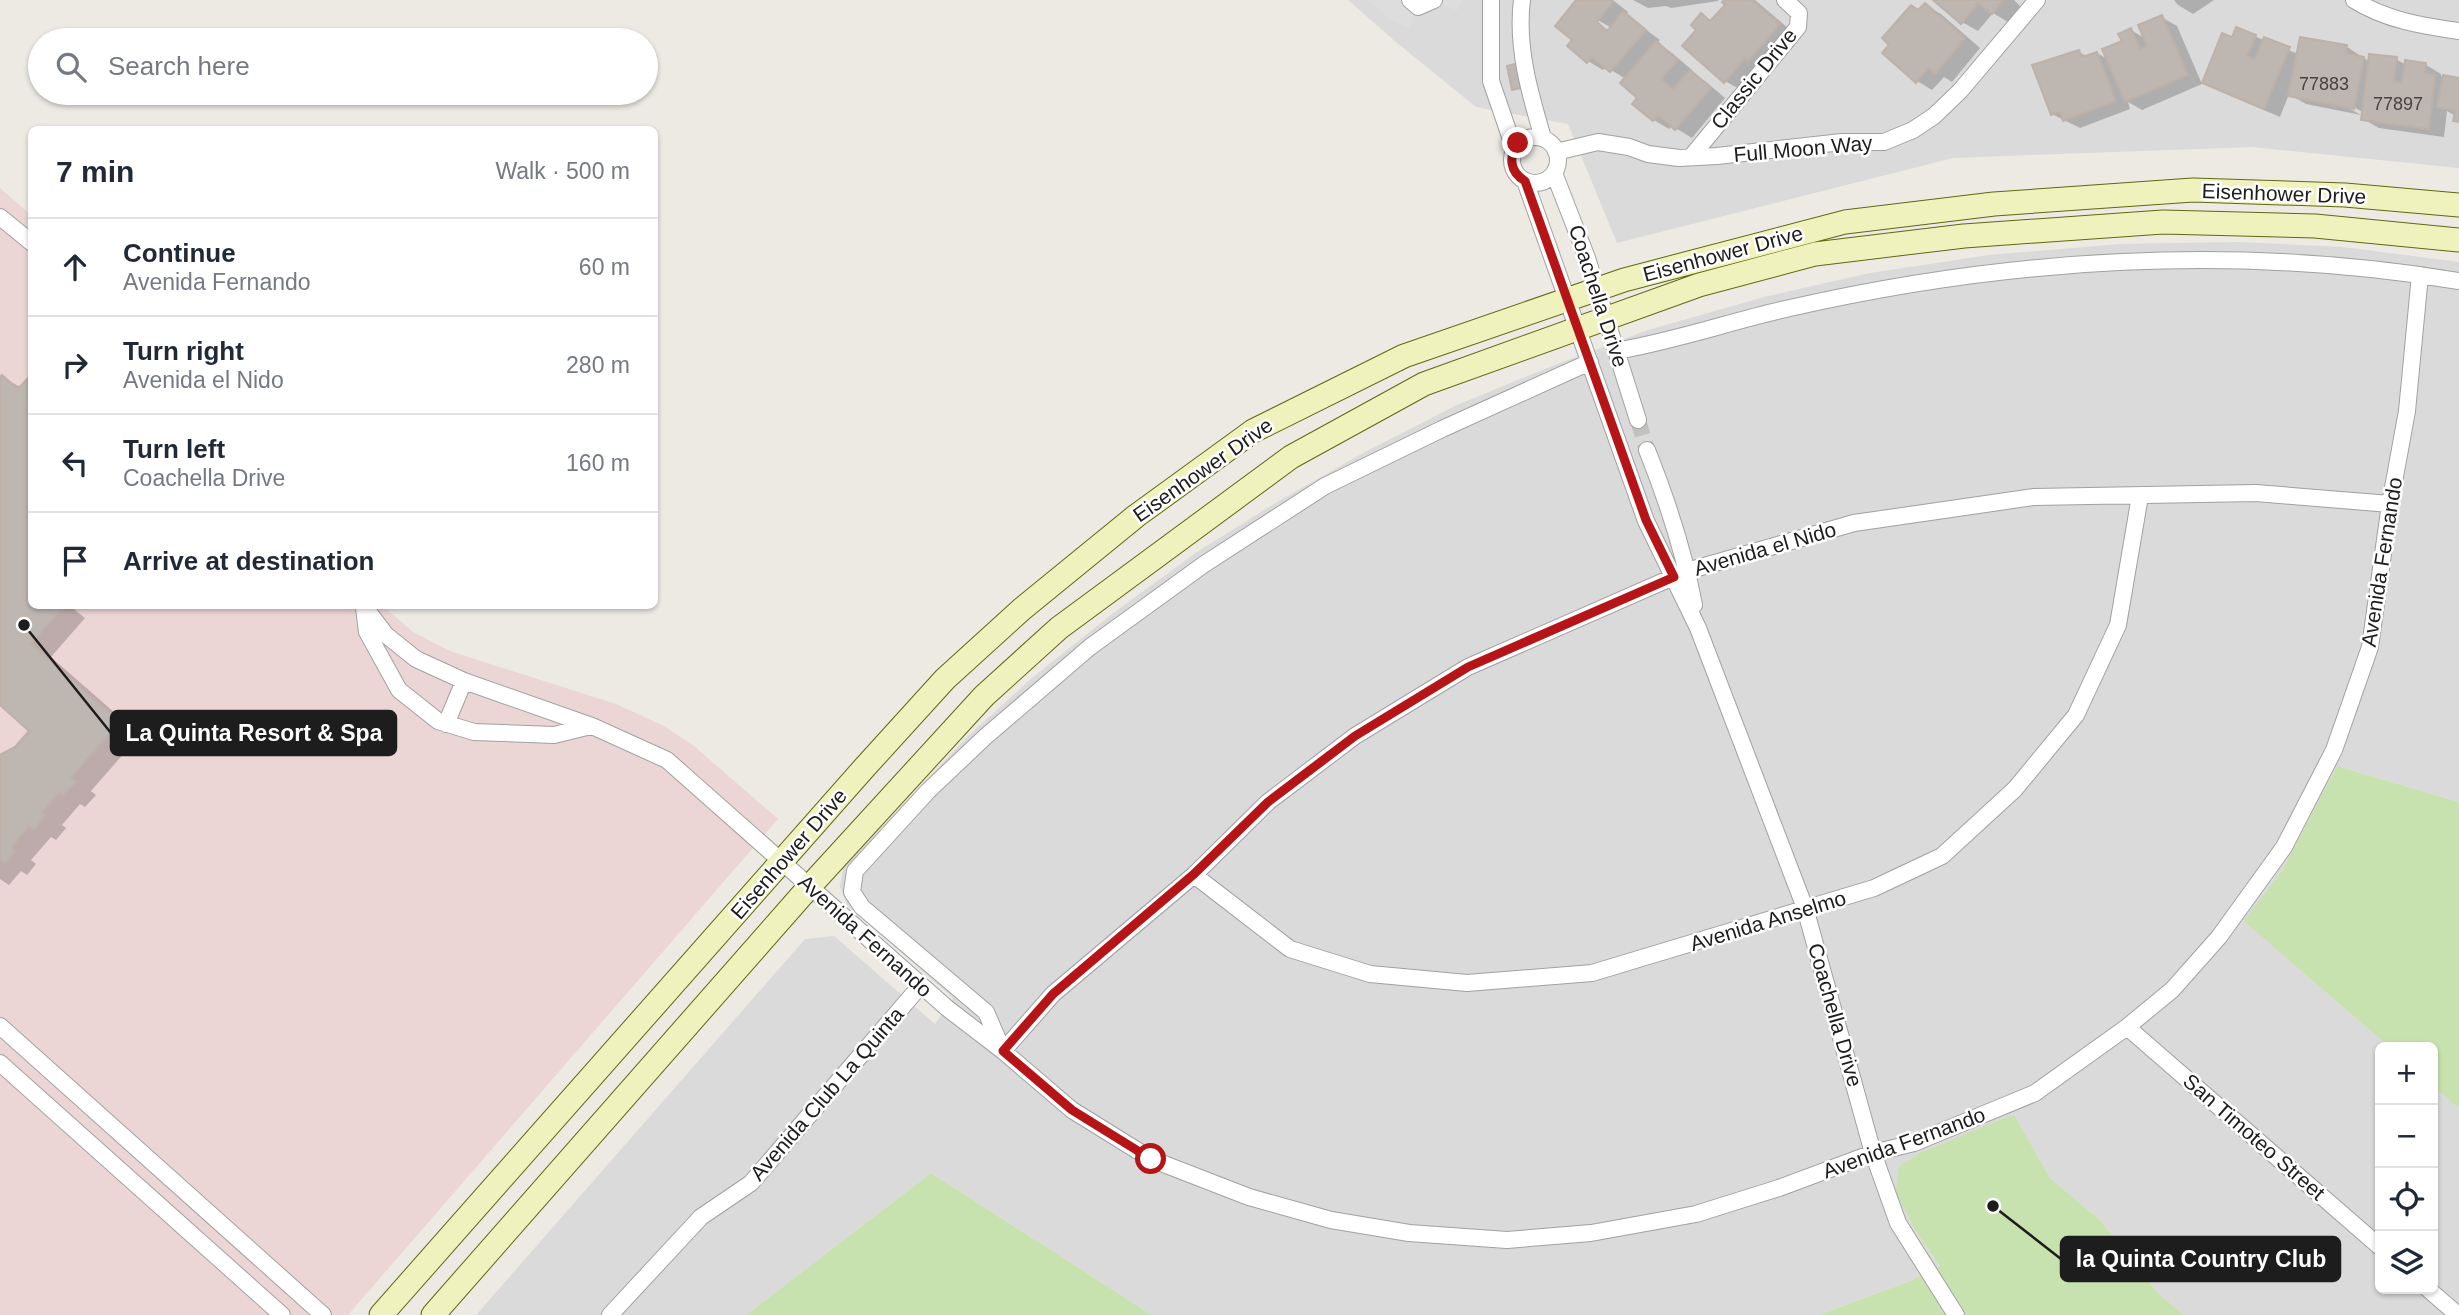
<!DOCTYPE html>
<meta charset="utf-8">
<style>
:root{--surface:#fff;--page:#f2f2f3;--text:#1f2937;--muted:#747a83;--line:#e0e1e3}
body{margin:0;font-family:Arial,sans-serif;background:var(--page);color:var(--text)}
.controls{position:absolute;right:21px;bottom:21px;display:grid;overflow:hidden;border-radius:10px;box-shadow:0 2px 5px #0004}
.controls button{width:63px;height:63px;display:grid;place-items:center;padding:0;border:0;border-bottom:2px solid var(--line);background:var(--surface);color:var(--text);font:35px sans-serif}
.stop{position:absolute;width:21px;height:21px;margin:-16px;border:5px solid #b51516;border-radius:50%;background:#fff}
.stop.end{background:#b51516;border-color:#fff;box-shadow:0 2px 7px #0008}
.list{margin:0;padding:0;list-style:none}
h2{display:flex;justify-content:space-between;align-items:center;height:91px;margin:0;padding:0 28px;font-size:30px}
h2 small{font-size:23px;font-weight:400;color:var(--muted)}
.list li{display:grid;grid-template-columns:46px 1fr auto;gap:21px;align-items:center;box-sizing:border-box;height:98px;padding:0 28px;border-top:2px solid var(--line)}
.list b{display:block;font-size:26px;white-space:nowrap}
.list p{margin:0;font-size:23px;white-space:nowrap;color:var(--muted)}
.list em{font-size:23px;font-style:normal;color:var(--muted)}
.icon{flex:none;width:38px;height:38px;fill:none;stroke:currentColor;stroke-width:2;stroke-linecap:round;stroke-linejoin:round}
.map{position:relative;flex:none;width:2459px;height:1315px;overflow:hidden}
.search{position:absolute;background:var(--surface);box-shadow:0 2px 5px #0004;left:28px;top:28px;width:630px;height:77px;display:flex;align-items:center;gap:18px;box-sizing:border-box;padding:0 24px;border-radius:38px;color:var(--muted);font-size:26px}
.panel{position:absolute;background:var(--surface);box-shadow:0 2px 5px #0004;left:28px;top:126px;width:630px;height:483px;border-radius:10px}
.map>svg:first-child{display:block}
.residential{fill:#dbdada}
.commercial{fill:#ecd6d5}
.grass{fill:#c8e2af}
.parking{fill:#ddd}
.shadow{fill:#0003;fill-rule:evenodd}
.building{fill:#bdb6b1;stroke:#bdb1a8;stroke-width:2}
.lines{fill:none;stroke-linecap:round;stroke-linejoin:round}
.minor-tunnel{stroke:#c3c1bc;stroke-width:16;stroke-dasharray:16 8;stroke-linecap:butt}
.minor-casing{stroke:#a1a1a1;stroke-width:18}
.secondary-casing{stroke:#5f6810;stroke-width:25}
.minor{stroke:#fff;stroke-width:16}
.secondary{stroke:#f0f2bd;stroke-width:23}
.route{stroke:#b51516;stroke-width:9}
.labels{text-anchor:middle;stroke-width:5;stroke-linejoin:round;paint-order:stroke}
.number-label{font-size:18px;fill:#454342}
.street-label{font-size:21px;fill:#1d1d1d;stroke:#fff}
.leader{fill:none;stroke:#1d1d1d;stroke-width:2.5}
.callout-dot{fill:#1d1d1d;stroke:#fff;stroke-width:2.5}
.callout{fill:#1d1d1d;stroke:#1d1d1d;stroke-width:2.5}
.callout-label{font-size:23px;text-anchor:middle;font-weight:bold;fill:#fff}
</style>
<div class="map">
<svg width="2459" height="1315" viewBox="0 0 2459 1315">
<rect width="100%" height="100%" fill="#edeae4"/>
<path class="residential" d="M1348,0H2459V168L2252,147L1953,158L1617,243L1568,124L1476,107L1397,43Z
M2240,242L2343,247L2459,262V802L2337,766L2281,872L2245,921L2389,1047H2380V1289H2433V1086L2459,1109V1315H2184L2159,1294L2100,1220L2050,1178L2014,1114L1976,1131L1915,1230L1940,1266L1910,1281L1819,1315H1152L931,1173L746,1315H476L805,939L834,936L935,1024L953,998L847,905L840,887L843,868L967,737L1033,677L1116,611L1197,552L1277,502L1365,452L1457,405L1557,364L1648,330L1764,297L1870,273L1989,255L2120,244Z"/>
<path class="commercial" d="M0,188L31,215L32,606H383L413,632L450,651L616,704L664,726L694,746L778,819L348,1315H0Z"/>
<path class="grass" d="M2337,766L2459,802V1109L2433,1086V1047H2389L2244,921L2281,872Z
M2014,1114L2050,1178L2100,1220L2159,1294L2184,1315H1819L1910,1281L1940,1266L1915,1230L1896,1192L1899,1166L1920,1153Z
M931,1173L1152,1315H746Z"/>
<path class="parking" d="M1368,0H1463L1457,11L1441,4L1414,13L1410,29L1388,18Z"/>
<path class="shadow" d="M1579,0H1613L1628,12L1626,15L1660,40L1657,44L1672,53L1692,70L1690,72L1705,81L1725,98L1692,138L1672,126L1669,129L1654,120L1626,79L1606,67L1603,70L1588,61L1574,40ZM1590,16L1612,28L1609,31L1588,19Z
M1633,0H1718V1L1671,8L1666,6L1648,8Z
M1726,0H1755L1795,34L1741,90L1725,81L1699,29L1702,15L1712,21L1727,4Z
M1936,0H2014L2020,6L2008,22L1993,13L1978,31L1962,22Z
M2174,0H2214L2193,14L2178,5Z
M1925,5L1941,14L1980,48L1952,82L1944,77L1932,90L1917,81L1919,11Z
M2161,17L2177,26L2202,84L2142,110L2128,102L2130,109L2080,128L2052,114L2079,52L2088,57L2097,53L2109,60L2131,30L2146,39Z
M2237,29L2298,54L2347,47L2370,62L2396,59L2406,65H2426L2441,74V76L2459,80V123L2455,120L2456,116L2447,111L2444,137L2379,128L2363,119L2364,113L2347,103L2345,106L2361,115L2306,104L2289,94L2280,117L2219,91L2204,82Z
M2,377L22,388L32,606H70L85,618L51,657L140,735L91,791L96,795L85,807L80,804L62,825L66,828L56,840L51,837L31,860L36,864L27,875L21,871L9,885L0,879V758L16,748L32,731L0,703V380Z"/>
<path class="building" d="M1576,0H1610L1613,2L1597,22L1607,31L1623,11L1646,30L1610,72L1592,57L1587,63L1567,46L1572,40L1555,26Z
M1724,0H1752L1780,24L1748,61L1745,58L1724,83L1682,46L1696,30L1691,25L1701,13L1710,21L1725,5L1722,2Z
M1933,0H2003L1992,14L1978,3L1961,24Z
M1925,3L1965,38L1935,74L1928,68L1916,83L1882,53L1889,45L1882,38L1911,5L1918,10Z
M2162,15L2188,75L2125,102L2102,49L2122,41L2118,34L2131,28L2140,49L2147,46L2138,25Z
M2236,27L2256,35L2247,56L2255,59L2264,37L2290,47L2264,109L2202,83L2222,33L2232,37Z
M2300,37L2347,45L2346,53L2364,57L2354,109L2288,96Z
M1656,41L1678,60L1661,79L1673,89L1690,70L1711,88L1675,130L1658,115L1653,121L1632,104L1637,98L1620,83Z
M2079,50L2082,57L2097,52L2116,101L2063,121L2060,112L2051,115L2032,65Z
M2369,54L2397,57L2394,81L2402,83L2405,60L2426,63L2425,73L2435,75L2429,129L2361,120Z
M1519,63L1525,87L1512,90L1507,66Z
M2443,75L2459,78V122L2453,121L2455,111L2437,107Z
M2,375L18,389L28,378L32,381V606H64L31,644L120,722L71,778L76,782L63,796L59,793L42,812L46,815L34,830L29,826L12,847L16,851L5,864L0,860V755L15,747L29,731L0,705V377Z"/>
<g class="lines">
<path class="minor-tunnel" d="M1638,420L1647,450"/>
<g class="minor-casing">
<path id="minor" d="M1410,0L1418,7L1434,0
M1491,0V81L1514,148
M1522,0C1516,47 1530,94 1543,138
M2354,0C2386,20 2422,26 2459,31
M1512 160a23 23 0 1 1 46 0a23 23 0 1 1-46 0Z
M1556,152L1598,142L1629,147L1648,154L1679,158L1717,156L1842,142H1884L1913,130L1934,116L1960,91L2037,0
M1691,157L1798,27L1799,13L1785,0
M1554,173L1587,258L1638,420
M1525,181L1646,521L1698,628L1805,908L1873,1153L1898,1223L1956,1315
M0,217L32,243
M1616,351C1675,341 1732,321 1790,308C2009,258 2237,244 2459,281
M1590,362L1442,429L1325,486L1203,565L1090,647L985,737L928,791L855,871L852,892L862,907L986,1012L1003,1051L1072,1110L1151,1159L1249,1197L1331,1220L1409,1233L1507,1240L1591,1233L1696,1214L1779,1188L1873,1153L1914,1143L2035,1093L2127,1027L2172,990L2219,937L2284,847L2334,750L2370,647L2390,504L2407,411L2420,275
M1647,450C1667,500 1684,552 1694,605
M364,606L386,635L416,659L464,681L592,726L667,760L947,1008L1003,1051L1053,994L1194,875L1268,802L1355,736L1468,667L1687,571L1854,523L2034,497L2256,493L2390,504
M364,608L367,632L399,690L438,721L474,732L554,735L591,726
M446,724L464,681
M1194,875L1290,949L1370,974L1467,983L1592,973L1874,888L1942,856L2015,789L2076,715L2118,625L2140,496
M0,1026L323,1315
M2127,1027L2380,1247
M0,1063L282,1315
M2428,1289L2458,1315
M610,1315L701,1217L751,1183L921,985"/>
</g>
<g class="secondary-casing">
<path id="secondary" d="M381,1315L865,767L945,679L1022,609L1136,516L1253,431L1404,356L1624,280L1845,222L1994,204L2193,190L2345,195L2459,205
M433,1315L810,886L984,696L1059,628L1291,457L1424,384L1699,285L1815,254L1964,236L2163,222L2315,226L2459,240"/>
</g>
<use href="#minor" class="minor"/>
<use href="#secondary" class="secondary"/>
</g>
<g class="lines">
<path class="route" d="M1151,1159L1072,1110L1003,1051L1053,994L1194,874L1268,802L1355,736L1468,667L1674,577L1646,520L1525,181C1510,172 1508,157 1518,143"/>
</g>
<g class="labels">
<g class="number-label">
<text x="2324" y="90">77883</text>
<text x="2398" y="110">77897</text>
</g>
<g class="street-label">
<text transform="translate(1754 79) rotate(-51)" y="7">Classic Drive</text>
<text transform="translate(1803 149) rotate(-5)" y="7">Full Moon Way</text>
<text transform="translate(2284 194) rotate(2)" y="7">Eisenhower Drive</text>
<text transform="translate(1723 254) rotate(-15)" y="7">Eisenhower Drive</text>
<text transform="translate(1598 296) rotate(72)" y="7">Coachella Drive</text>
<text transform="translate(1203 470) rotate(-35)" y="7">Eisenhower Drive</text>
<text transform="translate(1765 549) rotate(-16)" y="7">Avenida el Nido</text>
<text transform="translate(2382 562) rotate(-81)" y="7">Avenida Fernando</text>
<text transform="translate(789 854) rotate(-49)" y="7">Eisenhower Drive</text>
<text transform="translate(1768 921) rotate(-17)" y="7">Avenida Anselmo</text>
<text transform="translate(865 936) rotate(42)" y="7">Avenida Fernando</text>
<text transform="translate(1835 1015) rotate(74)" y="7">Coachella Drive</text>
<text transform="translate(827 1094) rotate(-49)" y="7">Avenida Club La Quinta</text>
<text transform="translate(2254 1137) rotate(41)" y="7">San Timoteo Street</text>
<text transform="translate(1904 1143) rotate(-20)" y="7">Avenida Fernando</text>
</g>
</g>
<path class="leader" d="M24 625L111 733M1993 1206L2061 1259"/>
<g class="callout-dot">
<circle cx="24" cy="625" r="7"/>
<circle cx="1993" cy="1206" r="7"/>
</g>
<g class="callout">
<rect x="111" y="711" width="285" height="44" rx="7"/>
<rect x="2061" y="1237" width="279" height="44" rx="7"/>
</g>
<g class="callout-label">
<text x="254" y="741">La Quinta Resort &amp; Spa</text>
<text x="2201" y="1267">la Quinta Country Club</text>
</g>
</svg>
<div class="controls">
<button>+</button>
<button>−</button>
<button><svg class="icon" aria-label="locate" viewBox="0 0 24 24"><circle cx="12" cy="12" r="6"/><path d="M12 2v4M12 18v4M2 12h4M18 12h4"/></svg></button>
<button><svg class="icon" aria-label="layers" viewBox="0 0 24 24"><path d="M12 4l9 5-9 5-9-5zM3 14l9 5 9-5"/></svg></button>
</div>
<div class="stop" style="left:1151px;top:1159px"></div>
<div class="stop end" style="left:1518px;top:143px"></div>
<div class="search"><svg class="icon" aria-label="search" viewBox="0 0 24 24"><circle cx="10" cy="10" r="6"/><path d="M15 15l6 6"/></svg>Search here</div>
<section class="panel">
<h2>7 min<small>Walk · 500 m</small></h2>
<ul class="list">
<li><svg class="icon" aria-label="ahead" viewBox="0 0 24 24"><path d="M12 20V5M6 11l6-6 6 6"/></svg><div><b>Continue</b><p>Avenida Fernando</p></div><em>60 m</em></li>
<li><svg class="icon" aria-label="right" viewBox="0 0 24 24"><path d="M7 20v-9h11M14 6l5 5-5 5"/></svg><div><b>Turn right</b><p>Avenida el Nido</p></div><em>280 m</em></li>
<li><svg class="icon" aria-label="left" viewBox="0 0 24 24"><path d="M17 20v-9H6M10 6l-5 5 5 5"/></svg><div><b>Turn left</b><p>Coachella Drive</p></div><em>160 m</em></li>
<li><svg class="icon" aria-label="arrive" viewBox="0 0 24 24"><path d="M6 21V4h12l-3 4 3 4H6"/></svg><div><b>Arrive at destination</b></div></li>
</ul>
</section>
</div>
